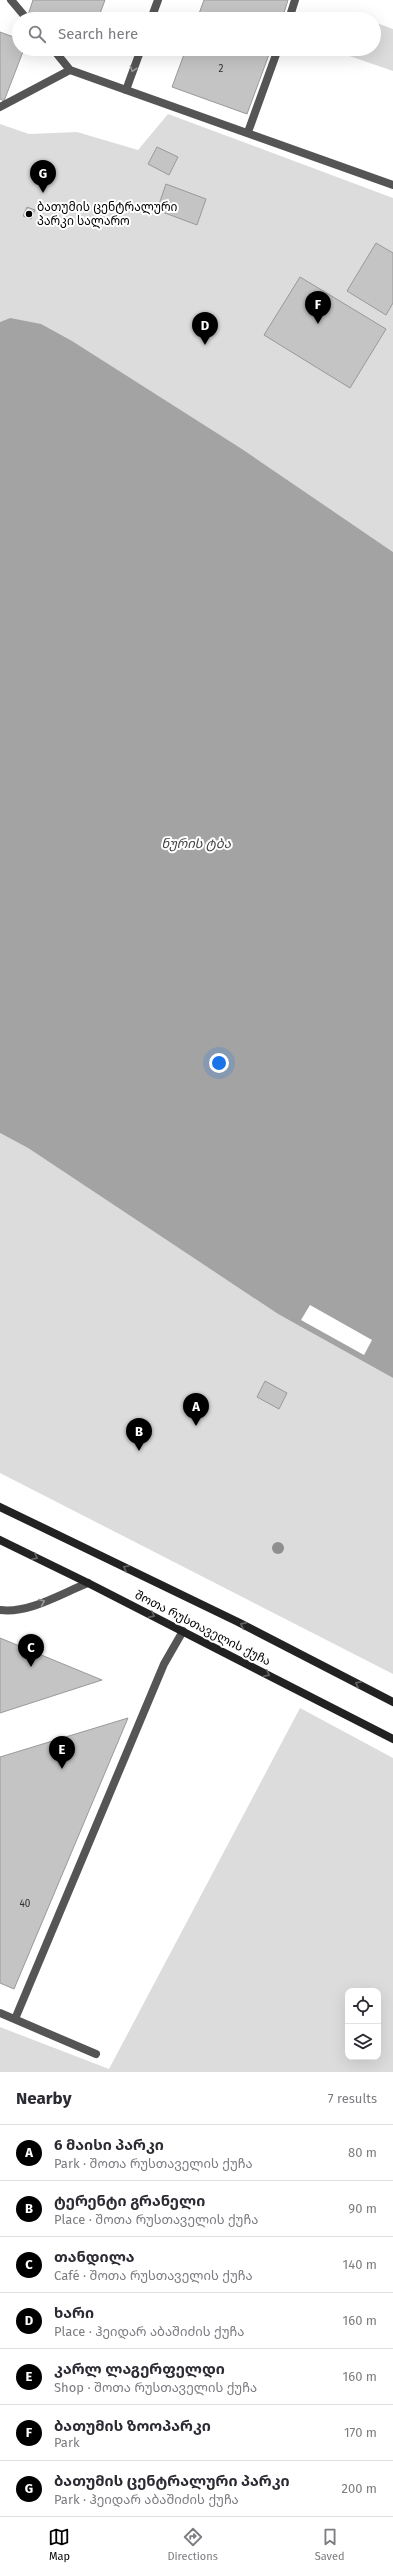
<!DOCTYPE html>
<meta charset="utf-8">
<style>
:root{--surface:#fff;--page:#f2f2f3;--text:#2b2b33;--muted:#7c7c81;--line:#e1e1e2;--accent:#000}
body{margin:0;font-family:"Fira Sans","Noto Sans Georgian",sans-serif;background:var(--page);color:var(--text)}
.controls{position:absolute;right:12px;bottom:12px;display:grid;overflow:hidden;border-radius:8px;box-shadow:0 4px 16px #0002}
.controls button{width:36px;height:36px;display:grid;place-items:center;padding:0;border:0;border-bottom:1px solid var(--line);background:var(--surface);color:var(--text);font:20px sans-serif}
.you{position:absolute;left:219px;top:1063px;width:14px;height:14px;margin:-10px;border:3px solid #fff;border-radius:50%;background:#1a73e8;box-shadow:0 0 0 6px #1a73e833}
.badge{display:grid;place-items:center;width:26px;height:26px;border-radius:50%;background:var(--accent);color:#fff;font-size:13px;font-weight:700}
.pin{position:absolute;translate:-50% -33px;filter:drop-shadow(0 1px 2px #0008)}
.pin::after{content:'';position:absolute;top:21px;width:14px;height:12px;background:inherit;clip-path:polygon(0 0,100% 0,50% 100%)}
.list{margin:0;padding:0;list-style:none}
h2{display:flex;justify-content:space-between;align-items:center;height:52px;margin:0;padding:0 16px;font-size:17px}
h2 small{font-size:13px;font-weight:400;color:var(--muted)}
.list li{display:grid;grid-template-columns:26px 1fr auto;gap:12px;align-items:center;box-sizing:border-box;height:56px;padding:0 16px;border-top:1px solid var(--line)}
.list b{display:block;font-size:15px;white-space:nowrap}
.list p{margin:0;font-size:13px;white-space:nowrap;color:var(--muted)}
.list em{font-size:13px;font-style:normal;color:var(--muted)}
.icon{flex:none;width:22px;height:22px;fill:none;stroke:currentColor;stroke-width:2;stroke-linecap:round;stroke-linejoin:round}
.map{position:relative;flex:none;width:393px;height:2072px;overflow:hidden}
.search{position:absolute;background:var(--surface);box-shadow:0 4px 16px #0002;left:12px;right:12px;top:12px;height:44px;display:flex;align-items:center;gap:10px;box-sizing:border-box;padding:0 14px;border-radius:22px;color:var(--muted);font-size:15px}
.sheet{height:444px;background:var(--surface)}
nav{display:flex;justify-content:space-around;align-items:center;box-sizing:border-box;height:56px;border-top:1px solid var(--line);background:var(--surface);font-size:11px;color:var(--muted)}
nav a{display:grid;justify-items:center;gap:2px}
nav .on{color:var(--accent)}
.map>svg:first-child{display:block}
.green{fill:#dcdcdc;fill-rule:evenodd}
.water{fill:#a3a3a3}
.pier{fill:#fff}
.building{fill:#c4c4c4;stroke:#999}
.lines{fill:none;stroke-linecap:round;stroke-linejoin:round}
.lane{stroke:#555;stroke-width:8}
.street{stroke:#555;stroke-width:8}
.secondary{stroke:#222;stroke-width:8}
.tree{fill:#8f8f8f}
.oneway{stroke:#999}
.oneway2{stroke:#646464}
.poi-dot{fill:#000;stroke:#fff;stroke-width:1.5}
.labels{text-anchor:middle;stroke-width:4;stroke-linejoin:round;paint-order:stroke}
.number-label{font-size:10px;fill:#313131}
.poi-label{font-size:12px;fill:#000;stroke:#fff;text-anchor:start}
.street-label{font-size:12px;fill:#000;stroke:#fff}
.water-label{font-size:13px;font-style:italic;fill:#444;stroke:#fff}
</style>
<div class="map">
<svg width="393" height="2072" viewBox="0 0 393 2072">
<rect width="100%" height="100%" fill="#fff"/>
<path class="green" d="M374,22L393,29V71L335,51V49H374Z
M168,114L393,198V552L245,451L10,318L0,322V124L29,134L77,132L138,150Z
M0,1133L28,1148L278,1314L393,1378V1674L0,1473Z
M300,1708L393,1758V2072H0V2027L109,2069ZM348,1991H378V2057H348Z"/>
<path class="water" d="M10,318L41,324L72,341L245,451L393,552V1378L278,1314L28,1148L0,1133V322Z"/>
<path class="pier" d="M310,1305L372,1340L364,1355L301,1320Z"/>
<path class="building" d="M33,0H105L98,19H38L28,15Z
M204,0H288L282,19H197Z
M0,32L19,39V49H24L4,101L0,99Z
M186,49H271L247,114L172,87Z
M157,147L178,157L169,175L148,164Z
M166,184L206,199L197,225L157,210Z
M27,207L35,210L31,219L23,216Z
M376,243L393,253V303L386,315L347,291Z
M300,277L386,329L350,388L264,335Z
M265,1381L287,1393L279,1409L257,1397Z
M0,1638L102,1680L0,1713Z
M128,1718L14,1989L0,1983V1757Z"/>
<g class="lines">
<path class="lane" d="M11,0L27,19
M289,19L295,0
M53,49L70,70L393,185
M0,107L70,70
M248,132L278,49
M0,1610C29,1614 62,1593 88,1583
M0,2013L96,2054
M15,2019L164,1664L183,1631"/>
<path class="street" d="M151,19L158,0
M126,90L141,49"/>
<path class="secondary" d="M0,1507L238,1622L393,1702
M0,1540L88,1583L393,1739"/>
</g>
<circle class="tree" cx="278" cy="1548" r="6"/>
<defs><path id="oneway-chevron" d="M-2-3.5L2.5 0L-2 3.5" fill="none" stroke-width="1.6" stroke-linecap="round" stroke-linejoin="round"/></defs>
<g class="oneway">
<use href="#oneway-chevron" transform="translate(133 69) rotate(109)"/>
<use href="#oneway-chevron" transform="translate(42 1602) rotate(-22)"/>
</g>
<g class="oneway2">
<use href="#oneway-chevron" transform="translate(35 1557) rotate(26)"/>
<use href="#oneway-chevron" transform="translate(126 1568) rotate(-154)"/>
<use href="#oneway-chevron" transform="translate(152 1615) rotate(27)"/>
<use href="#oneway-chevron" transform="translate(243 1625) rotate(-153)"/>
<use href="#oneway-chevron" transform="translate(267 1674) rotate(27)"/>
<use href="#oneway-chevron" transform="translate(358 1684) rotate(-153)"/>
</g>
<circle class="poi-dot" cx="29" cy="214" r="4"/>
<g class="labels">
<g class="number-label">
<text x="221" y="72">2</text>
<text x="25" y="1907">40</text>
</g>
<g class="poi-label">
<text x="37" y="211">ბათუმის ცენტრალური<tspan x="37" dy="14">პარკი სალარო</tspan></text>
</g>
<g class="street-label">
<text transform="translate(203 1628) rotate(27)" y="4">შოთა რუსთაველის ქუჩა</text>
</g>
<g class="water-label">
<text x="196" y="848">ნურის ტბა</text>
</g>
</g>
</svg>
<div class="controls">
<button><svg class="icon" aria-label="locate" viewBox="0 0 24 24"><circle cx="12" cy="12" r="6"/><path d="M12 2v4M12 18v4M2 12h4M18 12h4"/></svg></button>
<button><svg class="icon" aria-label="layers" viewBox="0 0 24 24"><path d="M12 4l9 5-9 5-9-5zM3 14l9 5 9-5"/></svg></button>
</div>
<div class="you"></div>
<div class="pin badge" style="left:196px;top:1426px">A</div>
<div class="pin badge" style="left:139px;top:1451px">B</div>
<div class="pin badge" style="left:31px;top:1667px">C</div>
<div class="pin badge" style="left:205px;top:345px">D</div>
<div class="pin badge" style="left:62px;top:1769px">E</div>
<div class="pin badge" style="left:318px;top:324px">F</div>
<div class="pin badge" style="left:43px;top:193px">G</div>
<div class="search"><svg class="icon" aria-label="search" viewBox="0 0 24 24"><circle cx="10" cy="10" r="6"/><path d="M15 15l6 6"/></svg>Search here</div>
</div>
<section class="sheet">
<h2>Nearby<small>7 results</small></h2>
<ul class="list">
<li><span class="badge">A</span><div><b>6 მაისი პარკი</b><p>Park · შოთა რუსთაველის ქუჩა</p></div><em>80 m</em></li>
<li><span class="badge">B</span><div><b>ტერენტი გრანელი</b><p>Place · შოთა რუსთაველის ქუჩა</p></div><em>90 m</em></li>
<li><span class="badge">C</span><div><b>თანდილა</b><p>Café · შოთა რუსთაველის ქუჩა</p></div><em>140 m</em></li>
<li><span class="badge">D</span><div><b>ხარი</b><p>Place · ჰეიდარ აბაშიძის ქუჩა</p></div><em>160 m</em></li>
<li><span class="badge">E</span><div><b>კარლ ლაგერფელდი</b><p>Shop · შოთა რუსთაველის ქუჩა</p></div><em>160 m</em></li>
<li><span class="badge">F</span><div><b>ბათუმის ზოოპარკი</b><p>Park</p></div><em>170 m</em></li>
<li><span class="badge">G</span><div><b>ბათუმის ცენტრალური პარკი</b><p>Park · ჰეიდარ აბაშიძის ქუჩა</p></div><em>200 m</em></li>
</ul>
</section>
<nav>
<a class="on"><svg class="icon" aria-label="map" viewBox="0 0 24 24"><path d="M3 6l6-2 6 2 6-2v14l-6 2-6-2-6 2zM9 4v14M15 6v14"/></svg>Map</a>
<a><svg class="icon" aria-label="directions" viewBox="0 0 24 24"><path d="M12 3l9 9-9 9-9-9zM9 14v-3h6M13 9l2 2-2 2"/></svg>Directions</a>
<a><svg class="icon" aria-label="saved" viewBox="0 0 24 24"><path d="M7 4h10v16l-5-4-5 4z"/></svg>Saved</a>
</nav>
